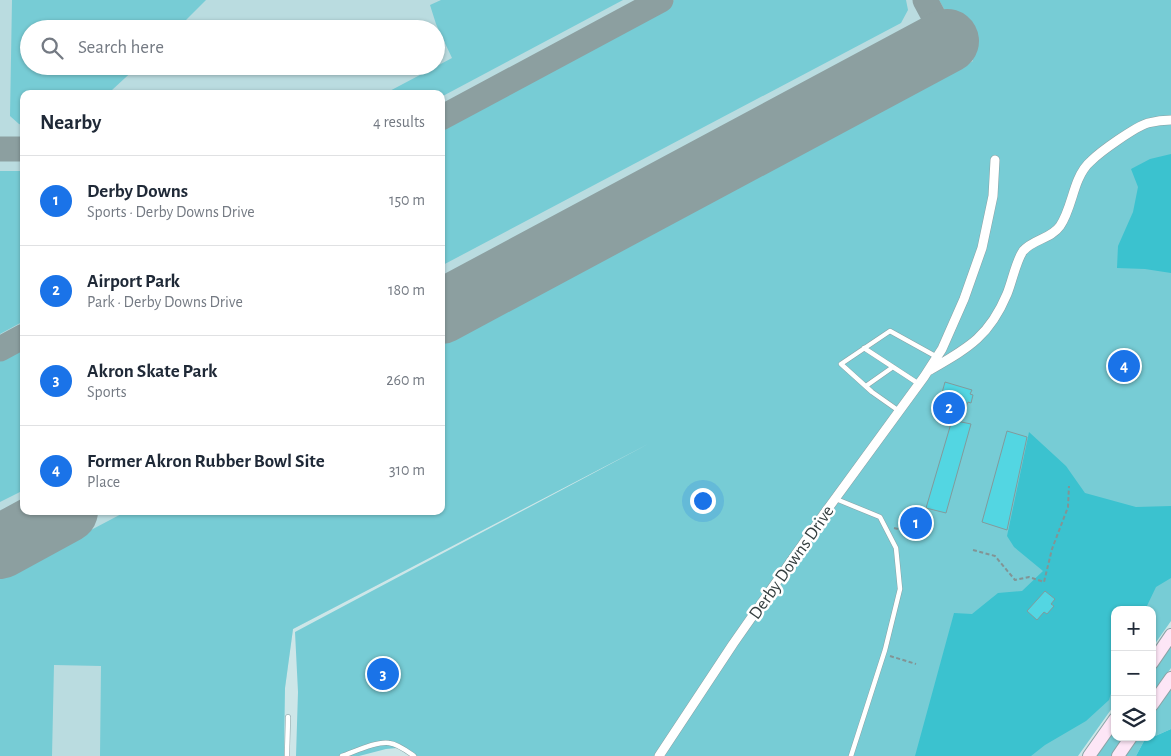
<!DOCTYPE html>
<meta charset="utf-8">
<style>
:root{--surface:#fff;--page:#f6f6f7;--text:#1f2937;--muted:#747a83;--line:#e0e1e3;--accent:#1a73e8}
body{margin:0;font-family:"Alegreya Sans",sans-serif;background:var(--page);color:var(--text)}
.controls{position:absolute;right:15px;bottom:15px;display:grid;overflow:hidden;border-radius:10px;box-shadow:0 1px 4px #0004}
.controls button{width:45px;height:45px;display:grid;place-items:center;padding:0;border:0;border-bottom:1px solid var(--line);background:var(--surface);color:var(--text);font:25px sans-serif}
.you{position:absolute;left:702px;top:500px;width:18px;height:18px;margin:-12px;border:4px solid #fff;border-radius:50%;background:#1a73e8;box-shadow:0 0 0 8px #1a73e833}
.badge{display:grid;place-items:center;width:32px;height:32px;border-radius:50%;background:var(--accent);color:#fff;font-size:16px;font-weight:700}
.pin{position:absolute;translate:-50% -50%;border:2px solid #fff;box-shadow:0 1px 5px #0006}
.list{margin:0;padding:0;list-style:none}
h2{display:flex;justify-content:space-between;align-items:center;height:65px;margin:0;padding:0 20px;font-size:21px}
h2 small{font-size:16px;font-weight:400;color:var(--muted)}
.list li{display:grid;grid-template-columns:32px 1fr auto;gap:15px;align-items:center;box-sizing:border-box;height:90px;padding:0 20px;border-top:1px solid var(--line)}
.list b{display:block;font-size:19px;white-space:nowrap}
.list p{margin:0;font-size:16px;white-space:nowrap;color:var(--muted)}
.list em{font-size:16px;font-style:normal;color:var(--muted)}
.icon{flex:none;width:28px;height:28px;fill:none;stroke:currentColor;stroke-width:2;stroke-linecap:round;stroke-linejoin:round}
.map{position:relative;flex:none;width:1171px;height:756px;overflow:hidden}
.search{position:absolute;background:var(--surface);box-shadow:0 1px 4px #0004;left:20px;top:20px;width:425px;height:55px;display:flex;align-items:center;gap:12px;box-sizing:border-box;padding:0 18px;border-radius:28px;color:var(--muted);font-size:19px}
.panel{position:absolute;background:var(--surface);box-shadow:0 1px 4px #0004;left:20px;top:90px;width:425px;height:425px;border-radius:10px}
.map>svg:first-child{display:block}
.built{fill:#badce0;fill-rule:evenodd}
.green{fill:#77ccd5}
.forest{fill:#3bc2cf}
.lines{fill:none;stroke-linecap:round;stroke-linejoin:round}
.taxiway{stroke:#8c9fa0;stroke-width:25}
.runway{stroke:#8c9fa0;stroke-width:64}
.building{fill:#53d6e2;stroke:#829a9c}
.lane-casing{stroke:#8ba2a5;stroke-width:5.5}
.street-casing{stroke:#8ba2a5;stroke-width:10}
.secondary-casing{stroke:#8ba2a5;stroke-width:14}
.path{stroke:#829495;stroke-width:2;stroke-dasharray:4 2.5;stroke-linecap:butt}
.lane{stroke:#fff;stroke-width:4.5}
.street{stroke:#fff;stroke-width:9}
.secondary{stroke:#fde6f6;stroke-width:12}
.labels{text-anchor:middle;stroke-width:5;stroke-linejoin:round;paint-order:stroke}
.street-label{font-size:18px;fill:#343e3f;stroke:#fff}
</style>
<div class="map">
<svg width="1171" height="756" viewBox="0 0 1171 756">
<rect width="100%" height="100%" fill="#cde6e8"/>
<path class="built" d="M0,0H1171V97L1106,98L810,359L293,629L285,688L217,756H0ZM29,29H436V66H29ZM24,94H441V511H24Z"/>
<path class="green" d="M12,0H206L177,29H29V66H138L112,90V94H24V126L19,124L10,116Z
M441,0H623L441,97V94H384L452,58L436,24L430,5Z
M674,0H906L908,10L901,23L441,266V124Z
M939,0H1171V621L1152,648V610H1115V704L1078,756H411L397,748L386,749L359,756H296L298,692L295,632L650,443L293,629L285,688L284,756H100L101,666L54,665L52,756H0V578L127,511H441V344L973,61Z
M0,171H22L24,172V321L0,334Z
M24,343V490L0,502V356Z
M1171,641V668L1152,695V669Z
M1171,686V729L1144,741L1136,756H1123L1136,737H1152V714Z
M1115,723V737H1124L1111,756H1092Z"/>
<path class="forest" d="M1171,154V273L1145,269L1117,268L1118,246L1133,212L1138,187L1131,169L1150,159Z
M1029,432L1066,466L1085,493L1136,507L1171,506V578L1156,587L1145,610H1115V680L1109,700L1086,721L1045,745L1031,756H915L954,613L972,614L998,593L1022,591L1043,571L1014,547L1007,536Z
M1171,729V756H1136L1144,741Z"/>
<g class="lines">
<path class="taxiway" d="M925,0L947,41
M441,118L661,0
M0,149H24
M0,349L24,336"/>
<path class="runway" d="M441,312L947,41
M0,547L66,511"/>
</g>
<path class="building" d="M945,382L972,390L970,394L973,395L971,403L968,402L966,407L940,400Z
M952,420L971,424L946,513L926,508Z
M1007,431L1027,437L1007,530L982,522Z
M1045,591L1055,599L1051,604L1054,606L1047,614L1044,612L1037,620L1027,611Z"/>
<g class="lines">
<g class="lane-casing">
<path id="lane" d="M864,348L919,384
M866,386L893,367
M899,411L872,392L841,364L890,331L937,357
M836,499L880,517L896,548L900,589L885,650L851,756
M287,756L288,717
M342,756C354,752 376,741 389,743C398,744 407,751 414,756"/>
</g>
<g class="street-casing">
<path id="street" d="M930,370C968,348 989,337 1007,294C1012,282 1016,261 1023,251C1033,239 1051,239 1060,226C1069,213 1072,194 1078,180C1081,173 1085,166 1091,161C1101,151 1135,127 1148,123C1156,121 1164,120 1171,120
M659,756L733,644L824,514L924,377L942,349L964,299L982,248L993,196L995,160"/>
</g>
<g class="secondary-casing">
<path id="secondary" d="M1152,663L1171,635
M1152,705L1171,678
M1089,756L1115,719
M1118,756L1131,737"/>
</g>
<path class="path" d="M894,528L927,537
M973,550L995,556L1015,580L1029,577L1044,582L1052,549L1068,507L1069,486
M890,656L916,664"/>
<use href="#lane" class="lane"/>
<use href="#street" class="street"/>
<use href="#secondary" class="secondary"/>
</g>
<g class="labels">
<g class="street-label">
<text transform="translate(791 562) rotate(-55)" y="6">Derby Downs Drive</text>
</g>
</g>
</svg>
<div class="controls">
<button>+</button>
<button>−</button>
<button><svg class="icon" aria-label="layers" viewBox="0 0 24 24"><path d="M12 4l9 5-9 5-9-5zM3 14l9 5 9-5"/></svg></button>
</div>
<div class="you"></div>
<div class="pin badge" style="left:916px;top:523px">1</div>
<div class="pin badge" style="left:949px;top:408px">2</div>
<div class="pin badge" style="left:383px;top:674px">3</div>
<div class="pin badge" style="left:1124px;top:366px">4</div>
<div class="search"><svg class="icon" aria-label="search" viewBox="0 0 24 24"><circle cx="10" cy="10" r="6"/><path d="M15 15l6 6"/></svg>Search here</div>
<section class="panel">
<h2>Nearby<small>4 results</small></h2>
<ul class="list">
<li><span class="badge">1</span><div><b>Derby Downs</b><p>Sports · Derby Downs Drive</p></div><em>150 m</em></li>
<li><span class="badge">2</span><div><b>Airport Park</b><p>Park · Derby Downs Drive</p></div><em>180 m</em></li>
<li><span class="badge">3</span><div><b>Akron Skate Park</b><p>Sports</p></div><em>260 m</em></li>
<li><span class="badge">4</span><div><b>Former Akron Rubber Bowl Site</b><p>Place</p></div><em>310 m</em></li>
</ul>
</section>
</div>
